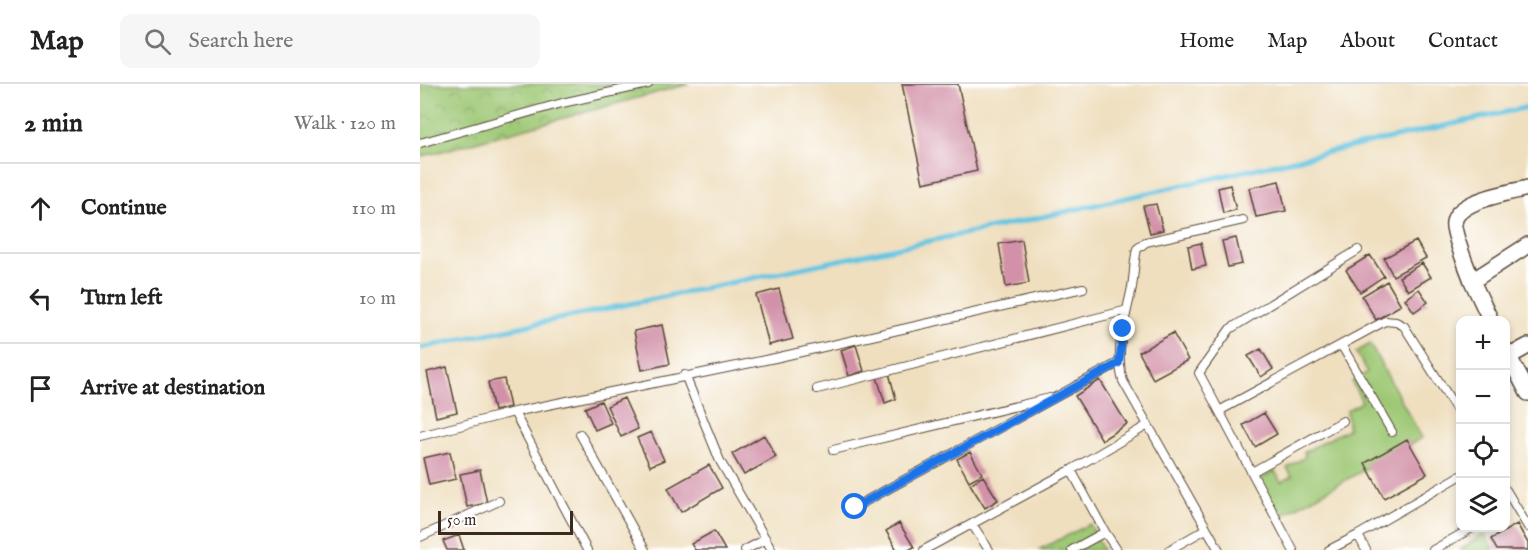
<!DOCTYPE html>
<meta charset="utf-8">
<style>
:root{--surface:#fff;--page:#f6f6f6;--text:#222;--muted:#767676;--line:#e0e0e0}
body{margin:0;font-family:"IM FELL English",serif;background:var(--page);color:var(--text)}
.controls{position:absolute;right:18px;bottom:18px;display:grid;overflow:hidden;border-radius:12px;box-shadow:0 3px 9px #0003}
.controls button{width:54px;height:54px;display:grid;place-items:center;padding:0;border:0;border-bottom:2px solid var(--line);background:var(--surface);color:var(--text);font:30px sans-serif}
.scale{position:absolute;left:18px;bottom:15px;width:135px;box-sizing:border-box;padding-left:6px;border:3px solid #3b2a1e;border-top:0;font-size:16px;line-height:21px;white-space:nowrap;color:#3b2a1e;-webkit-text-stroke:4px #fff;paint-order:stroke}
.stop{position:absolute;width:18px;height:18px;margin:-14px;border:4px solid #1a73e8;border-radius:50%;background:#fff}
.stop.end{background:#1a73e8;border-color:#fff;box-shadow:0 2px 6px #0008}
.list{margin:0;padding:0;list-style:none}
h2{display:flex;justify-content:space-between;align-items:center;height:78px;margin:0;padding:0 24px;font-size:26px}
h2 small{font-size:20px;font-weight:400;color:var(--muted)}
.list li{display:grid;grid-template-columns:39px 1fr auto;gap:18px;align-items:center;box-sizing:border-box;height:90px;padding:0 24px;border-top:2px solid var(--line)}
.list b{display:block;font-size:22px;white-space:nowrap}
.list em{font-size:20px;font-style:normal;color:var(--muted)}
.icon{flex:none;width:33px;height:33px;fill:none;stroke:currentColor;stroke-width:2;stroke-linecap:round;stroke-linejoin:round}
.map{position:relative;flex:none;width:1108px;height:466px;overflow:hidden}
header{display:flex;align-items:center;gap:36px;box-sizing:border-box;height:84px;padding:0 30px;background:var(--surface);border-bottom:2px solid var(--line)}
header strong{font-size:28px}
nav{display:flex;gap:33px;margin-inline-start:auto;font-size:21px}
.search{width:420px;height:54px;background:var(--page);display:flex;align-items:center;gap:15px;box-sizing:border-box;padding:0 21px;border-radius:12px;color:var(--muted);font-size:22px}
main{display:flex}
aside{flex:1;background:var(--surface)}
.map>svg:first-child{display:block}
.green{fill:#9ec874;stroke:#6c7949;stroke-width:1.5}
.park{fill:url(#park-crowns);stroke:#6c7949;stroke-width:1.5}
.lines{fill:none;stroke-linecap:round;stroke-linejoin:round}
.stream{stroke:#63c5e1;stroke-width:5}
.building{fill:#d291a8}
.lane-casing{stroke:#564536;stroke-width:10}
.street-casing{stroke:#564536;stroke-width:18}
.lane{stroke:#fff;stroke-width:8}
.street{stroke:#fff;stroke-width:15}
.route{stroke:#1a73e8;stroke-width:8}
</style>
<header>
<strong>Map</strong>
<div class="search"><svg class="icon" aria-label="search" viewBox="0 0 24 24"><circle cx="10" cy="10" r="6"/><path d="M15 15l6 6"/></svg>Search here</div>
<nav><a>Home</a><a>Map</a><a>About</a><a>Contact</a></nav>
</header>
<main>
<aside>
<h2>2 min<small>Walk · 120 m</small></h2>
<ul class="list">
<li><svg class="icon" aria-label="ahead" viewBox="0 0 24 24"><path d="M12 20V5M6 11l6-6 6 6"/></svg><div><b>Continue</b></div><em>110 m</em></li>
<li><svg class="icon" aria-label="left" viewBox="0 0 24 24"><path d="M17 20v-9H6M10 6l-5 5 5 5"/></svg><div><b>Turn left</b></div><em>10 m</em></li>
<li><svg class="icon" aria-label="arrive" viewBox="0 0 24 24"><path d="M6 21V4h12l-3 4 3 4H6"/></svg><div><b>Arrive at destination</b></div></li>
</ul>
</aside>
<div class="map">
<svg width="1108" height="466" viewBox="0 0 1108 466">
<defs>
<pattern id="park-crowns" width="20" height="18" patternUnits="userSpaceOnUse" patternTransform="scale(1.5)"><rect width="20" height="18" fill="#9ec874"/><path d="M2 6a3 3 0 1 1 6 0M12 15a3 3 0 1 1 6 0" fill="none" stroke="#82a35f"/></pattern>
</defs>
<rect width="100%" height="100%" fill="#fff"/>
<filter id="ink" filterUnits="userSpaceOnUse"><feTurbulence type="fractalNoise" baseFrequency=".0167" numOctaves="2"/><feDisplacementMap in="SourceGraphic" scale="12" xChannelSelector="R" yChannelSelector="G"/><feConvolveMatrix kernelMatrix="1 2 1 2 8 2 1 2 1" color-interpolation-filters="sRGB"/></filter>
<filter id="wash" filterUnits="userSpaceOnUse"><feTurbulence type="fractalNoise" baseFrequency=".008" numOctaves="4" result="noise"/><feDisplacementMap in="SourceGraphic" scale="24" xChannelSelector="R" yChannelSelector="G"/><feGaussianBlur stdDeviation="1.35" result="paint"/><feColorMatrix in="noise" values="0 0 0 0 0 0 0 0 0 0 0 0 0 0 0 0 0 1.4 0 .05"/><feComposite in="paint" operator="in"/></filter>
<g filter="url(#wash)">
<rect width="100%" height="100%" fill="#efdfbf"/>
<path class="green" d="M950,260L1002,354L857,434L836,397L855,387L861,398L872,392L867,384L885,373L884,368L928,345L927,326L942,318L932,298L947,288L936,268Z
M670,440L683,466H618Z
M1064,450L1074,466H1040Z"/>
<path class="park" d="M0,0H269L0,73Z"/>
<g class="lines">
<path class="stream" d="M0,264L595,139L1108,23"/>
</g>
<g id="blocks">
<path class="building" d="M482,0H538L557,87L503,99Z
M859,97L866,127L836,133L829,104Z
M810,101L816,126L803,129L798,104Z
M736,120L743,146L730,149L723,122Z
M816,154L822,180L808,183L802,157Z
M602,156L609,199L586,203L579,160Z
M996,157L1006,174L973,192L964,174Z
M781,159L786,182L772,185L768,162Z
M950,171L964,192L940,208L926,186Z
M1002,179L1011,193L988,207L979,193Z
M967,197L981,221L956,236L942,212Z
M359,205L373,255L349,261L336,211Z
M999,205L1008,218L994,228L985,215Z
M242,241L250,280L222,286L214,247Z
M753,249L768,276L733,295L719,268Z
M436,261L444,287L429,292L421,266Z
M841,265L853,285L841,293L828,272Z
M27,283L37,328L16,333L7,288Z
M469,289L476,315L465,319L457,293Z
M84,295L90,323L74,327L68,298Z
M680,296L707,340L682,356L655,312Z
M204,314L218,345L201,353L187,322Z
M181,317L191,339L175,346L165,324Z
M844,329L857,350L835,363L823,341Z
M231,348L244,376L230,382L217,354Z
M344,351L356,373L324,391L312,370Z
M987,355L1007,390L964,414L945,379Z
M30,368L36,395L9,401L3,374Z
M550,368L562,390L549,397L537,375Z
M289,381L302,404L261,428L248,404Z
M60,386L67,419L47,423L40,390Z
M563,392L578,416L565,424L550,400Z
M479,439L494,463L489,466H477L466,447Z
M1097,440L1108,459V466H1077L1071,455Z
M294,447L305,466H275L271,460Z
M39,451L44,466H27L23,457Z"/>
</g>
</g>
<g filter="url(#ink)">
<use href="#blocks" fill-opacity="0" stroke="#564536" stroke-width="1.5"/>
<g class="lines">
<g class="lane-casing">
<path id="lane" d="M0,59L142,19L228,0
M922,262L972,348
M265,291L300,377L352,466
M397,305L704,227
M799,327L965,237L976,238L984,242L1040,331
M94,328L167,466
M160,350L225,466
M0,352L94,328L355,274L663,204
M413,366L630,314
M651,386L685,448
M832,388L923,337
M1086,406L1108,443
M435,423L698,279
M552,440L569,466
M938,451L1040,392
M0,453L79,417
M325,466L346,455
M504,466L651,386L728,341
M652,466L685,448L697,466
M749,466L786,445
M799,466L703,297C694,266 706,234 712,203C714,191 714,178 717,165L726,158L823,136
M873,466L779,289L810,245L938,166
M909,466L938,451L946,466
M1013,466L1052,444"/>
</g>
<g class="street-casing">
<path id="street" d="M1052,197C1046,180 1037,161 1034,143C1030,117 1089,109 1108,104
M1071,237L1052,197L1108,161
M1086,267L1108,309
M1088,273L1108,262"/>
</g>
<use href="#lane" class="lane"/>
<use href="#street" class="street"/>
</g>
</g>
<g class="lines" filter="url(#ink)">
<path class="route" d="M435,423L699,279L703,245"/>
</g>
</svg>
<div class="controls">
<button>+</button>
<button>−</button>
<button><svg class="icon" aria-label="locate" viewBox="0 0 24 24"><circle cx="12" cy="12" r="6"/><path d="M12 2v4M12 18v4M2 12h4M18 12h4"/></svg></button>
<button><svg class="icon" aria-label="layers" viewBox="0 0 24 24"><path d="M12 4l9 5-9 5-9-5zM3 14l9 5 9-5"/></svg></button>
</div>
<div class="scale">50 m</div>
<div class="stop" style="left:435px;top:423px"></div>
<div class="stop end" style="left:703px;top:245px"></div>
</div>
</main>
